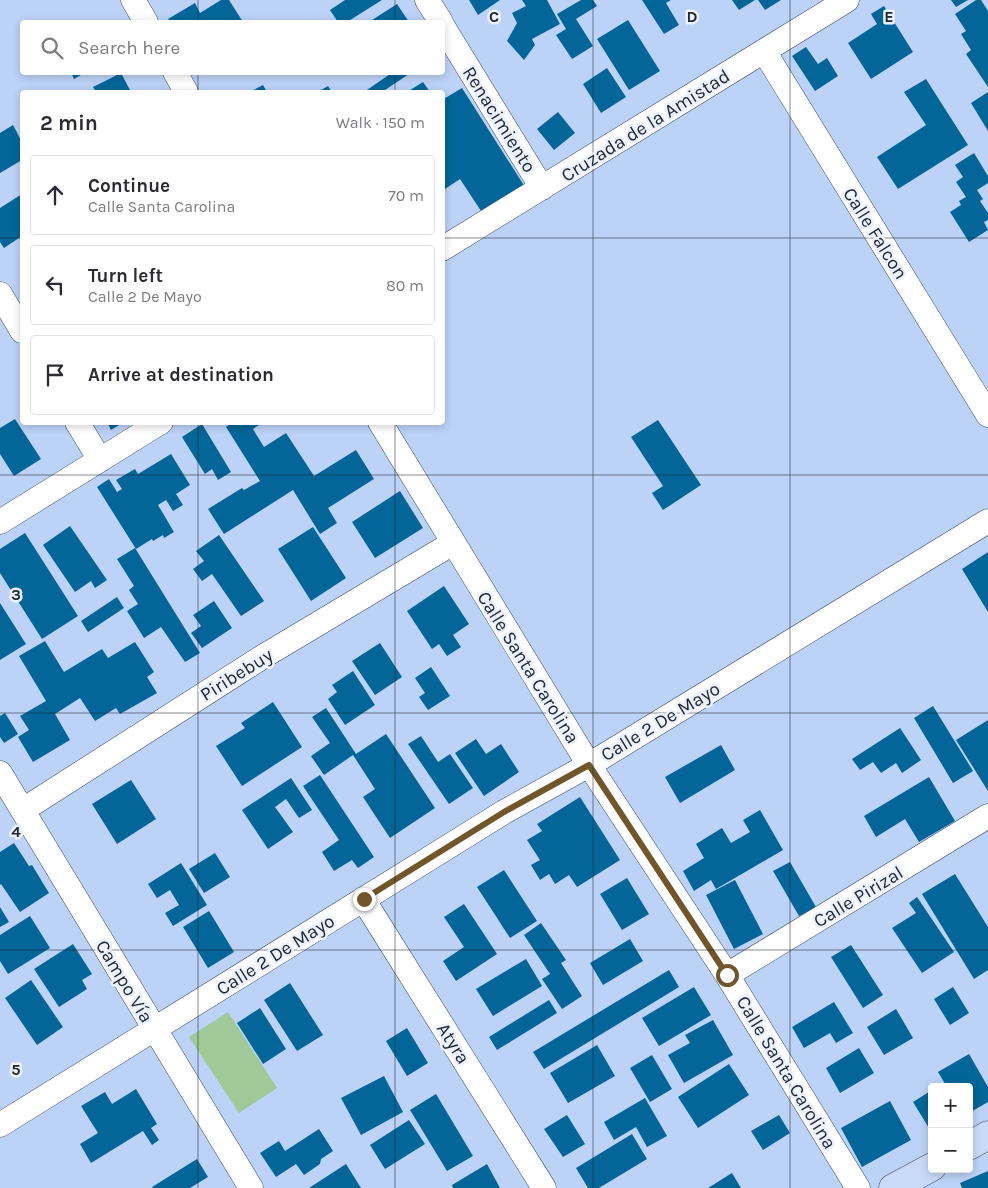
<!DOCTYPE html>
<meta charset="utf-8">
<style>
:root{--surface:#fff;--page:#f7f7f7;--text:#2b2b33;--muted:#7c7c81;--line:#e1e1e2}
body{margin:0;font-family:Karla,sans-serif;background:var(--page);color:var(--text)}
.controls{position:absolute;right:15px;bottom:15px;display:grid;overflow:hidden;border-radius:5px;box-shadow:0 2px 8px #0003}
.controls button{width:45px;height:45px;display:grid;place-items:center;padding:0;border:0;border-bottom:1px solid var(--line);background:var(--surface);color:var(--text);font:25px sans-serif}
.stop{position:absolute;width:15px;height:15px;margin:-11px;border:4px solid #705628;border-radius:50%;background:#fff}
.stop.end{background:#705628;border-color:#fff;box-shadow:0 1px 5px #0008}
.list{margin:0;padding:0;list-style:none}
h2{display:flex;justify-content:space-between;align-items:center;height:65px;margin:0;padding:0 20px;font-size:21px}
h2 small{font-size:16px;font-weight:400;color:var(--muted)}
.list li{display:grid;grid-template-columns:32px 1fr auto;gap:15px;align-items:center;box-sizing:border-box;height:80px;margin:0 10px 10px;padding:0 10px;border:1px solid var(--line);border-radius:5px}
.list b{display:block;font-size:19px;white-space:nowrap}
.list p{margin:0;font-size:16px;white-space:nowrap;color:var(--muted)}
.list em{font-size:16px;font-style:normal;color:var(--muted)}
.icon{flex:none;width:28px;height:28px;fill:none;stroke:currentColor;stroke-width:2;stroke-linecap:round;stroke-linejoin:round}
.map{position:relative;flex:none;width:988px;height:1188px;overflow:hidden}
.search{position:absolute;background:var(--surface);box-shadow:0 2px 8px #0003;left:20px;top:20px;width:425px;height:55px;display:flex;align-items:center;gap:12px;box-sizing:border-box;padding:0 18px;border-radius:5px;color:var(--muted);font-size:19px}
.panel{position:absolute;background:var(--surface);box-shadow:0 2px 8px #0003;left:20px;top:90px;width:425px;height:335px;border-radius:5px}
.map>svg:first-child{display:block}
.green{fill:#a0c998}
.building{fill:#046698}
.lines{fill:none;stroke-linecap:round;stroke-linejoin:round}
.minor-casing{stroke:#394b69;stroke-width:25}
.secondary-casing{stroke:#394b69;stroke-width:29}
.minor{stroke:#fff;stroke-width:24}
.secondary{stroke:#c9daf8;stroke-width:28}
.route{stroke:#705628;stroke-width:6}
.grid{fill:none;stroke:#212937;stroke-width:1;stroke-opacity:0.55}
.labels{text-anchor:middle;stroke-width:5;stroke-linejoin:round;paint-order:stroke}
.street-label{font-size:19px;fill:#212937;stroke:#ebf2fd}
.grid-label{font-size:16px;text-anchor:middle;font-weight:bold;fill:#212937;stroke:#ebf2fd;stroke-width:5;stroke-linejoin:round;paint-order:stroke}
</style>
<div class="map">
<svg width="988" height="1188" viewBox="0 0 988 1188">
<rect width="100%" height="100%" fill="#bcd2f6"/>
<path class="green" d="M228,1012L277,1088L239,1113L189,1037Z"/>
<path class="building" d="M221,0H229L243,22H171L168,19L195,3L200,13Z
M345,0H382L347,22H338L330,10Z
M469,0H500L478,15Z
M522,0H547L560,24L532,39L535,45L524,60L507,41L517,23L512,13L526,6Z
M581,0H593L597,6L576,19L593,46L572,59L556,35L566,29L557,14Z
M642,0H671L666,3L679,25L664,34Z
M732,0H755L739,10Z
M758,0H781L765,10Z
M951,0H968L956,7Z
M976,0H981L988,11V87L966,54L971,50L961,34L966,31L955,14Z
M397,4L409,22H369Z
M884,6L913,52L871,79L848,43L877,24L871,14Z
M628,20L660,71L629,90L597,39Z
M806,47L818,64L827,58L838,76L815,91L792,56Z
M607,68L626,97L601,113L583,84Z
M71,72H86L74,79Z
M393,72L409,74L382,92H364Z
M121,73L131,92H96L93,87Z
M926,79L968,145L898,189L877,157L926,125L904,92Z
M423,82L430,92H407Z
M263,85L267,92H250Z
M328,86L332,92H318Z
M462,88L525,187L483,214L460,179L442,191V100Z
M988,92V131L971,103Z
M558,112L575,133L554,150L537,129Z
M13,125L22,142V160L0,173V133Z
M974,153L988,176V183L977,190L983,199L980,201L988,213V220L984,222L988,230L969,242L950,212L961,205L959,201L966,197L956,182L963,177L955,165Z
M22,194V236L4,248L0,242V208Z
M15,419L41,459L14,476L0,454V428Z
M658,420L701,485L663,510L652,493L663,486L631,437Z
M107,422H124L111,430Z
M232,422H264L253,429L264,447L286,433L314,476L356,450L374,479L328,508L337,523L320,534L293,490L224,534L208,509L242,488L244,490L260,481L226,427Z
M202,424L231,472L218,480L212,469L205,474L182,437Z
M171,454L190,485L176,494L183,505L173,511L166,500L158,505L174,532L164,538L163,535L153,541L152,539L136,549L97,487L109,479L117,492L122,489L116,480L135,469L138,474Z
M400,491L423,528L375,558L352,522Z
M70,526L107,580L95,588L91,581L75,592L43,545Z
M313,527L346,578L311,601L278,549Z
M25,533L78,616L42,639L0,573V549Z
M219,535L264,601L241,616L212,574L202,581L193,569L204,561L196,551Z
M135,548L200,653L185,662L161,627L144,638L127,611L138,604L129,590L134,586L117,559Z
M988,552V612L962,569Z
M444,586L469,624L453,635L461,647L447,656L439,644L432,649L407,611Z
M117,597L124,608L88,632L81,621Z
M214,601L232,628L202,648L191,633L201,626L193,615Z
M0,603L26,644L0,660Z
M45,641L64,672L102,649L108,658L135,642L154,672L147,677L157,693L120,714L116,708L95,721L80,698L55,714L70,740L33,762L18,737L29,730L20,716L46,701L19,656Z
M380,643L402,677L375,695L352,661Z
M431,667L450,696L428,710L419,697L425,693L415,678Z
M353,671L375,705L345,725L328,699L337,692L332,685Z
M273,702L302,747L242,786L216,746L245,728L241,723Z
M933,706L973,771L953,783L914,718Z
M326,708L356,754L386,734L435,808L390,838L363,797L375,789L353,755L324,775L311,756L330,743L312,717Z
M5,713L18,734L4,743L0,737V716Z
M988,720V791L956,740Z
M900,728L921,760L902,773L896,763L881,773L873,762L860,770L852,759Z
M421,736L438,762L450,754L473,788L449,804L408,744Z
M476,739L486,754L501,744L519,772L484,796L455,753Z
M721,745L735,770L680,803L665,777Z
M320,775L374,857L358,868L352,860L334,871L322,852L339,840L303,786Z
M929,777L955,821L919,842L905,819L876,837L864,816Z
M291,778L312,810L299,818L286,799L275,807L293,832L268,849L242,810Z
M131,780L156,819L117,844L92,804Z
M580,797L620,860L577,887L569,875L555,884L549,874L540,880L531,865L540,860L527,840L542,831L537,824Z
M760,810L783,850L716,889L711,880L694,891L683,871L704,858L696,844L722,828L731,843L750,832L743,820Z
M14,843L29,866L32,865L49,893L20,912L1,884L0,885V852Z
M215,853L230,877L204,893L189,869Z
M790,862L816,907L799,916L773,871Z
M181,863L207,905L173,926L165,913L179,905L170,890L157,898L148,884Z
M504,870L537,921L510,938L477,887Z
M955,874L988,927V970L974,979L922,894Z
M627,878L649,914L622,930L600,894Z
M735,880L763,934L734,949L706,895Z
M917,897L954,952L922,973L892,928L916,913L909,903Z
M464,904L497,954L456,981L443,961L464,947L444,917Z
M0,907L9,922L0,927Z
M209,911L234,952L208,968L183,927Z
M30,916L50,948L8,974L0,961V935Z
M541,923L566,960L561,963L582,996L562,1009L542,979L550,974L524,935Z
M630,939L643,961L603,985L590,963Z
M73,944L92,974L82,980L87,989L59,1007L34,969Z
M851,945L883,995L863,1008L831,957Z
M526,959L542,986L493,1016L476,989Z
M669,970L679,987L544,1069L533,1052Z
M31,980L63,1027L37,1045L5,998Z
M290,983L323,1035L297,1051L264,1000Z
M694,987L711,1015L659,1046L642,1018Z
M953,987L969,1013L950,1025L934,999Z
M549,1000L557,1013L497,1050L489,1037Z
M834,1002L853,1033L836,1043L830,1033L804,1048L792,1027Z
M260,1008L286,1049L263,1064L237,1023Z
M896,1009L913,1038L884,1055L867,1027Z
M713,1020L733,1055L684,1083L668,1055L690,1043L685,1035Z
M407,1028L428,1063L407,1076L386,1041Z
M597,1045L615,1076L568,1103L550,1073Z
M859,1048L874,1073L840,1093L826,1068Z
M969,1054L988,1087V1102L969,1113V1087H947L938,1072Z
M652,1055L672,1089L650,1102L630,1068Z
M729,1064L749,1095L698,1128L678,1097Z
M384,1076L403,1112L361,1135L341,1098Z
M136,1089L157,1124L151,1128L159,1140L152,1145L143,1131L91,1163L80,1144L98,1133L81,1106L105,1092L112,1104Z
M932,1090V1133L913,1102Z
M436,1094L473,1156L447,1171L410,1110Z
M645,1098L667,1136L647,1147L636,1127L614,1140L604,1122Z
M890,1101L911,1140L862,1167L841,1128Z
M567,1115L585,1144L563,1157L544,1129Z
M779,1115L790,1133L763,1150L751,1131Z
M409,1120L425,1144L385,1169L370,1145Z
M319,1129L333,1151L321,1159L320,1164L304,1175L296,1164L276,1177L260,1153L279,1141L285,1151Z
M632,1134L647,1159L599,1188H588L576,1168Z
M197,1159L208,1177L190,1188H153L152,1187Z
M346,1164L361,1188H309Z
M487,1164L500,1188H453L452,1185Z
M988,1171V1188H962L960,1183Z
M732,1173L741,1188H708Z"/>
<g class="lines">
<g class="minor-casing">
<path id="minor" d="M133,0L146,22
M427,0L441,22
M442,25L542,188
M764,51L988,415
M175,72L186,92
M442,249L847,0
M0,294L22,331
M77,422L100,460
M380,422L589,765L727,975L858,1188
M0,522L161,422
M0,773L251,1188
M23,810L264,656L453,543
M363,899L544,1188
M727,975L988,816
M0,1125L504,812L589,765L988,521"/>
</g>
<g class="secondary-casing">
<path id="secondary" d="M969,1146L988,1135
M893,1188L932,1167"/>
</g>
<use href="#minor" class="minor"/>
<use href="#secondary" class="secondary"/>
</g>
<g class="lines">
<path class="route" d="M364,899L504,812L589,765L727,975"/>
</g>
<path class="grid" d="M198,0V22M395,0V22M593,0V1188M790,0V1188M198,72V92M395,72V92M0,238H22M442,238H988M198,422V1188M395,422V1188M0,475H988M0,713H988M0,950H988"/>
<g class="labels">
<g class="street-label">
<text transform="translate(500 119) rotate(58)" y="7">Renacimiento</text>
<text transform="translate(645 125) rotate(-32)" y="7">Cruzada de la Amistad</text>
<text transform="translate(876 233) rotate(58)" y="7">Calle Falcon</text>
<text transform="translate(529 667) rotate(58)" y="7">Calle Santa Carolina</text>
<text transform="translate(236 674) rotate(-32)" y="7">Piribebuy</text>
<text transform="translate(660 721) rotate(-31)" y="7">Calle 2 De Mayo</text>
<text transform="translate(858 896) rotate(-31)" y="7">Calle Pirizal</text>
<text transform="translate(275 954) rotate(-32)" y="7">Calle 2 De Mayo</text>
<text transform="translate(125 981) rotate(59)" y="7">Campo Vía</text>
<text transform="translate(454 1043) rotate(58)" y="7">Atyra</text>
<text transform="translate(787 1072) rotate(59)" y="7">Calle Santa Carolina</text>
</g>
</g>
<g class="grid-label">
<text x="494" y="22">C</text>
<text x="692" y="22">D</text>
<text x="889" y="22">E</text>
<text x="16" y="600">3</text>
<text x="16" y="837">4</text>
<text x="16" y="1075">5</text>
</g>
</svg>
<div class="controls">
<button>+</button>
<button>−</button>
</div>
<div class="stop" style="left:727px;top:975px"></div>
<div class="stop end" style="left:364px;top:899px"></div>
<div class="search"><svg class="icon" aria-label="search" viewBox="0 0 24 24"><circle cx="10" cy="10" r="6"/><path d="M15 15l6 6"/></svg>Search here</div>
<section class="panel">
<h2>2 min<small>Walk · 150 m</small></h2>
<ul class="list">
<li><svg class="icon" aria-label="ahead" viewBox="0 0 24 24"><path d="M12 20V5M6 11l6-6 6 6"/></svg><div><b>Continue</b><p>Calle Santa Carolina</p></div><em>70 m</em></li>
<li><svg class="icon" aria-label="left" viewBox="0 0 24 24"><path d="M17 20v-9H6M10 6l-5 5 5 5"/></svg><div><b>Turn left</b><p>Calle 2 De Mayo</p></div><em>80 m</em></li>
<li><svg class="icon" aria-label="arrive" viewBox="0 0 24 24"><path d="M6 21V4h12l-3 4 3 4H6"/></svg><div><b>Arrive at destination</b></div></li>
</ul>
</section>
</div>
